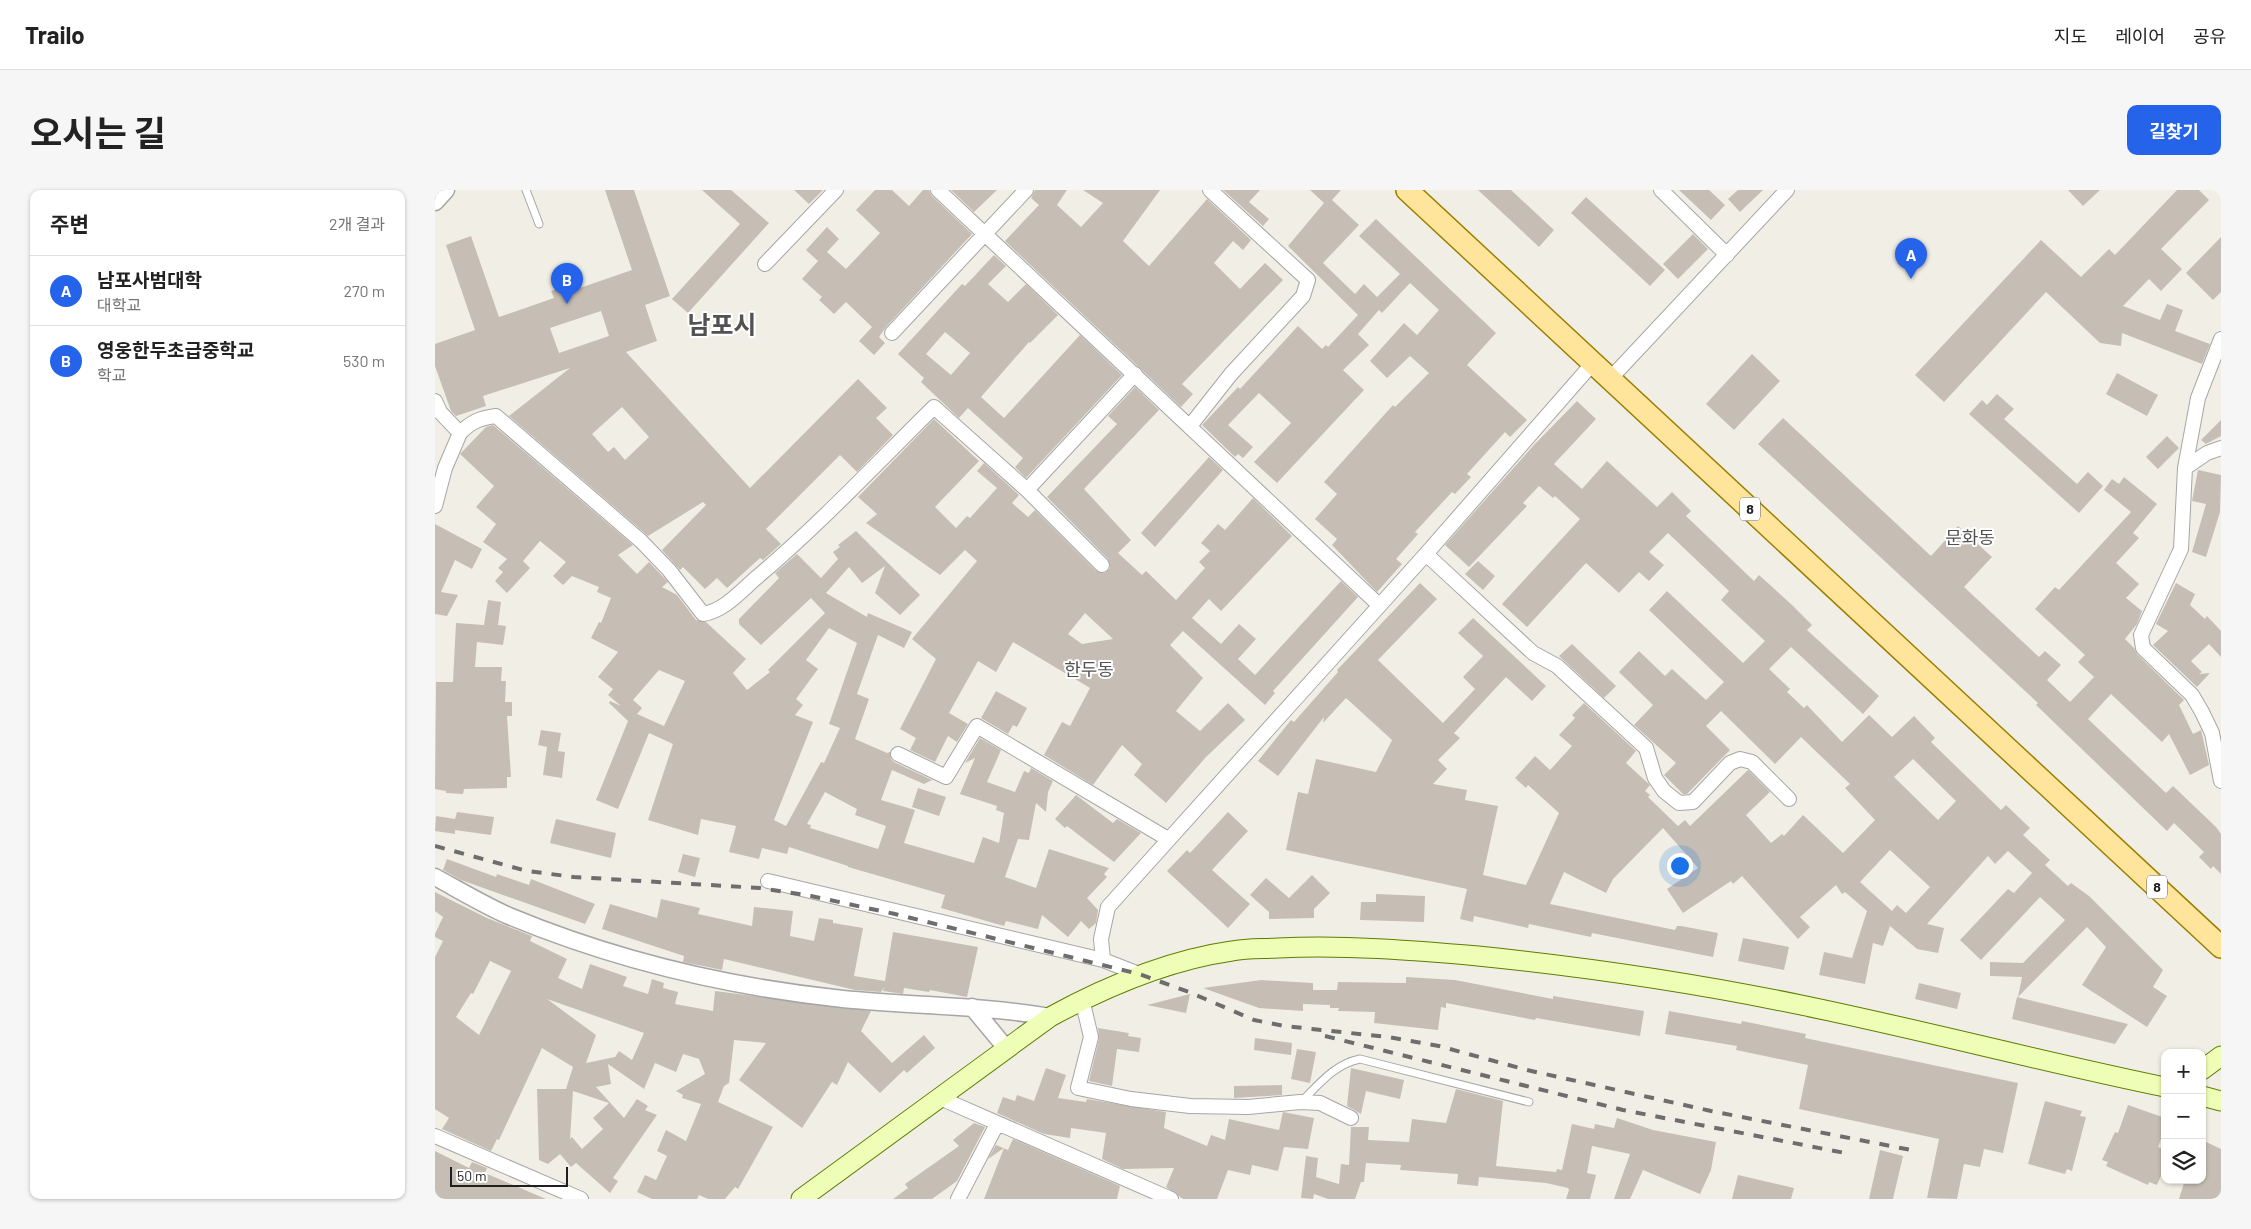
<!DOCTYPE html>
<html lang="ko">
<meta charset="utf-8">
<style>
:root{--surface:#fff;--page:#f6f6f6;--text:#222;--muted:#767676;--line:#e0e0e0;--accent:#2563eb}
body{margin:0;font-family:Barlow,"Noto Sans KR",sans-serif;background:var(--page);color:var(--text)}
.controls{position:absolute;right:15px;bottom:15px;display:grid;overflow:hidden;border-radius:10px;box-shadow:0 1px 4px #0004}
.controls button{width:45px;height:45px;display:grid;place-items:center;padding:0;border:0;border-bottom:1px solid var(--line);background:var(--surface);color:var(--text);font:25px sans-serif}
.scale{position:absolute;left:15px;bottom:12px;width:118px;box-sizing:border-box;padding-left:5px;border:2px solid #1f1f1f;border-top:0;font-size:14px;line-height:18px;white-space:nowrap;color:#1f1f1f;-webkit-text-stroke:4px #fff;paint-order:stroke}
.you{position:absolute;left:1244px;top:675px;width:18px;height:18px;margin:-12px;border:4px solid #fff;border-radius:50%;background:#1a73e8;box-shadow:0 0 0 8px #1a73e833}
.badge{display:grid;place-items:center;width:32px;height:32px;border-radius:50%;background:var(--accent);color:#fff;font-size:16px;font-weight:700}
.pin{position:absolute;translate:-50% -41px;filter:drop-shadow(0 1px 2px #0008)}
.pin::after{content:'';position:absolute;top:26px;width:18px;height:15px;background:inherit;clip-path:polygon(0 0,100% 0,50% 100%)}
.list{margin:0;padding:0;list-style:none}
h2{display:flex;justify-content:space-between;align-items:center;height:65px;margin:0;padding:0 20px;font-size:21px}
h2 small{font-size:16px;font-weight:400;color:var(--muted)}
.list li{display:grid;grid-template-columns:32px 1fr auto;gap:15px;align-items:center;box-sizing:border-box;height:70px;padding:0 20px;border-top:1px solid var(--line)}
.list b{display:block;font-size:19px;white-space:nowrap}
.list p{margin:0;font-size:16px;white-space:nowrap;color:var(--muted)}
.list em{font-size:16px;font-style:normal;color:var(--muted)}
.icon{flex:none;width:28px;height:28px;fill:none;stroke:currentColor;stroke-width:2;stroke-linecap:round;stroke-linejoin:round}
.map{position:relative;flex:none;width:1786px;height:1009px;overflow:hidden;border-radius:10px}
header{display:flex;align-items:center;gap:30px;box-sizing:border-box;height:70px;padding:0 25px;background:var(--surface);border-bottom:1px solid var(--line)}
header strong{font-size:24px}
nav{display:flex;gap:28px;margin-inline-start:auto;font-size:18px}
.intro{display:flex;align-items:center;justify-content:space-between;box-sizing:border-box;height:120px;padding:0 30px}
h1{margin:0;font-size:35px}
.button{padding:12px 22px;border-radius:10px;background:var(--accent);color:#fff;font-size:18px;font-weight:700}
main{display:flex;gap:30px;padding:0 30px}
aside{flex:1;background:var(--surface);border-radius:10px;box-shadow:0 1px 4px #0004}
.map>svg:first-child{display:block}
.building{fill:#c6beb4;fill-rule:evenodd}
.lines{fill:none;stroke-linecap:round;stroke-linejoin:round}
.service-casing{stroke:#a6a6a6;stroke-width:9}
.minor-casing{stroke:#a6a6a6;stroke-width:16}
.tertiary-casing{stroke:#a6a6a6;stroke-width:19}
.secondary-casing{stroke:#5c7d00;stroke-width:21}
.primary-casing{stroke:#9b8000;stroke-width:24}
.service{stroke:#fff;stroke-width:7}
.minor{stroke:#fff;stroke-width:14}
.tertiary{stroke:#fff;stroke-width:16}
.secondary{stroke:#effeb6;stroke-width:19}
.primary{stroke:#ffe49c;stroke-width:21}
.rail{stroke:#6d6d6d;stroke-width:4;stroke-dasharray:10 10;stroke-linecap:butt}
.labels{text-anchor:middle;stroke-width:4;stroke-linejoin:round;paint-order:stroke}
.shield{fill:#fff;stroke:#626262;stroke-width:1}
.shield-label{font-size:14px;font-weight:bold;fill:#1f1f1f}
.quarter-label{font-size:18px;fill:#525252;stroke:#fff}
.town-label{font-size:25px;font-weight:bold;fill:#525252;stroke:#fff}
</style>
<header>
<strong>Trailo</strong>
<nav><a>지도</a><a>레이어</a><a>공유</a></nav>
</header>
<div class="intro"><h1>오시는 길</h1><a class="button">길찾기</a></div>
<main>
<aside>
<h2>주변<small>2개 결과</small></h2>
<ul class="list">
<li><span class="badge">A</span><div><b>남포사범대학</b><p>대학교</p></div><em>270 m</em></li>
<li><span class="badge">B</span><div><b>영웅한두초급중학교</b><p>학교</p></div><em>530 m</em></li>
</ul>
</aside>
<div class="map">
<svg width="1786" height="1009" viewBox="0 0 1786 1009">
<rect width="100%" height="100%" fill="#f1efe5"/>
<path class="building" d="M170,0H199L235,106L210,115L222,151L191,162L315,298L423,189L452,218L441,228L458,245L422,282L405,265L331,339L346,354L328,370L325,368L292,398L282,388L270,399L248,377L245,380L227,360L271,315L268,312L213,346L74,226L135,178L48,206L51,216L21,226L16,221L0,176V154L40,140L11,55L36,46L64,127L119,108L116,101L136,94L139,100L197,80ZM166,121L174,146L124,163L115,138ZM187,217L214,247L190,270L179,257L173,262L157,244Z
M267,0H296L334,33L253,123L237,109L305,34Z
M359,0H388L374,14Z
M440,0H457L474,16L488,0H494L497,6L537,44L451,137L444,147L450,153L439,165L424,151L437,137L411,112L399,124L384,110L387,107L367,89L383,71L371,60L392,37L404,49L392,62L411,79L445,43L421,20Z
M516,0H562L539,22Z
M600,0H632L622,15L646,37L668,13L648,0H725L688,51L714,76L772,9L816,50L808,60L798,51L779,73L805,99L830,73L848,90L747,194L758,204L746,217L570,51L604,15L596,8Z
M788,0H825L814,12L834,29L828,36Z
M875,0H906L897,10L924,35L888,73L920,104L929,94L942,107L965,84L924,46L941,29L1061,143L1032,175L1092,230L1075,247L1070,242L1032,284L1036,287L1020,304L1017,302L980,342L983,344L961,369L967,374L942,402L897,355L902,349L880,329L902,304L889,292L958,215L960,217L994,183L975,166L952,188L935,171L969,133L982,145L1004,120L975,93L947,123L944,120L923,144L934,155L908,180L929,200L842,293L819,272L856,233L824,203L793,235L818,257L808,268L803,264L800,267L767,235L803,197L805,199L863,136L887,159L891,155L893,157L923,125L853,56L889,13Z
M1043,0H1076L1119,40L1104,57Z
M1244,0H1274L1290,15L1276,30Z
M1303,0H1328L1305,22L1293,9Z
M1633,0H1665L1648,16Z
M1742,0H1764L1774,10L1726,59L1747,79L1726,101L1714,89L1688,116L1725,130L1732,114L1748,120L1740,141L1775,154L1767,174L1687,143L1686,156L1665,153L1611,102L1509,212L1480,185L1606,50L1646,87L1674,59L1680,65Z
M1151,7L1230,80L1215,96L1136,23Z
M1258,44L1273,59L1243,89L1228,74Z
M1786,47V102L1778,110L1751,83Z
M559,65L571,76L553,94L573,112L591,94L623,125L595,153L594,152L546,207L569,228L645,145L687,185L591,288L580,277L588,268L533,218L524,228L486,192L489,188L463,164L527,94L530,96ZM510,142L535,163L516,185L491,164Z
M1317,164L1345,191L1299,240L1271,214Z
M1682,183L1723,205L1712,226L1671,204Z
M700,197L724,220L649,299L696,350L683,363L707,385L711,381L741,410L770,378L764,372L775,361L766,353L783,334L790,340L818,308L857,346L786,421L774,409L757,428L786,454L804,434L821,449L803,469L820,485L906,391L923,407L838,501L840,503L830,515L748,441L735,455L768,488L741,521L765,541L793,513L810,530L771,567L731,613L699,585L707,574L687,555L658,595L609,565L627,532L635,536L655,498L578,452L561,482L543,471L514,523L533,534L522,552L513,546L500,572L475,560L481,548L465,539L501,469L477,449L542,371L530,360L505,385L431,333L442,324L423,307L499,229L544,271L500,317L521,338L532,326L535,328L562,298L542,281L549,273L584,305L577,313L593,327L600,320L661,381L670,383L675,378L673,369L612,307L682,234L673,226ZM650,423L678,449L647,454L633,444Z
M1562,204L1579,219L1569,229L1642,294L1653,282L1668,296L1644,323L1534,224L1547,210L1552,215Z
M1142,211L1161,229L1119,274L1147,299L1172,271L1222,317L1237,302L1256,321L1251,326L1319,391L1324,385L1357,415L1377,435L1372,440L1444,506L1428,524L1356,457L1334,479L1355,499L1352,502L1369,518L1372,515L1407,552L1434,525L1457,547L1479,526L1500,548L1496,552L1566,620L1571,615L1595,638L1588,645L1615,670L1610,675L1633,696L1636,693L1654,706L1728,780L1718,797L1732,806L1712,837L1647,795L1671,757L1652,737L1583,807L1587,787L1555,786V772L1588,773L1630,730L1605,707L1546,770L1525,750L1573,699L1579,703L1597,683L1573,661L1560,674L1553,666L1492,734L1509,738L1503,763L1482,759L1455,736L1448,756L1438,753L1430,794L1384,785L1389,762L1417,768L1432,721L1410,702L1407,704L1401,695L1365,727L1375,737L1363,749L1307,686L1298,694L1296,691L1248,723L1232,699L1263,678L1228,638L1178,689L1171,703L1129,682L1115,714L1240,740L1242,736H1246L1283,743L1278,767L1157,743L1156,747L1094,734L1093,738L1039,726L1038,732L1025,729L1032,699L851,660L863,602L873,604L881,569L941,582L957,550L911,508L888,533L889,527L843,586L823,571L856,530L859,532L903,482L902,480L985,393L1002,409L943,470L1008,533L1040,499L1028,487L1048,466L1023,443L1038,428L1111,496L1097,511L1071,487L1019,543L1025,548L1003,570L1012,579L998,594L1032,600L1030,610L1063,616L1048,685L1091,695L1124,623L1093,595L1091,598L1080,588L1100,566L1115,580L1137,556L1124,545L1140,528L1137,525L1149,513L1201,561L1191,573L1215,595L1210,601L1215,605L1213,607L1243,636L1250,630L1255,636L1313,580L1335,602L1311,625L1336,653L1347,644L1349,646L1368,625L1408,663L1440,630L1410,598L1415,594L1366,547L1340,574L1286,521L1271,536L1295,560L1252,604H1248L1229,585L1241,573L1199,535L1218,515L1184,482L1204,461L1230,486L1237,479L1271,510L1289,492L1214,420L1232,401L1308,473L1330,451L1286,410L1294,401L1233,343L1214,362L1229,375L1214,391L1204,382L1184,403L1151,373L1092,437L1067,414L1145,329L1120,306L1118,308L1104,296L1088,313L1092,316L1034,377L1010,355L1098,256ZM1478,569L1521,611L1503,630L1459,587ZM1455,660L1495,697L1471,723L1462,715L1457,721L1425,692Z
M1348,228L1496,366L1523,336L1557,367L1529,397L1604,467L1610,461L1626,475L1612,490L1635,512L1659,487L1643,472L1650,465L1600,419L1620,397L1624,400L1696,322L1669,300L1677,289L1684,294L1689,287L1722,314L1698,343L1704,348L1681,373L1704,394L1691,408L1707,421L1702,434L1690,449L1699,458L1702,464L1749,510L1744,515L1758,544L1766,540L1774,575L1755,585L1734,544L1727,552L1676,504L1653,529L1731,603L1738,596L1781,637L1786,644V684L1778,676L1776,679L1764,667L1769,662L1739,633L1732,641L1601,515L1603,513L1323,254Z
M1786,230V246L1771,254L1766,250Z
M58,235L198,355L183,365L202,384L214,372L233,392L227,397L242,405L261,430L271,432L311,469L298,483L312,500L335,482L333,480L390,423L376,408L326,455L304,434V429L344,388L340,383L362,364L386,388L403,369L398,362L405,357L403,355L421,341L485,405L465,425L440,403L450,376L427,393L414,377L391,403L432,427L433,423L477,442L469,458L443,445L422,504L434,509L420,549L452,563L455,562L456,569L459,572L497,590L489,594L457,580L446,610L480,620L469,653L539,673L548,647L564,653L569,623L561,620L562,616L525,604L540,568L530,573L545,548L566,560L552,592L580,602L589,581L594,583L596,578L618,591L613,602L611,622L601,613L594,650L583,649L570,687L601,698L614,659L674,678L669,684L672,687L652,708L663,720L661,733L654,739L646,731L633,747L607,725L603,739L571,731L569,736L506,718L510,705L413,677V676L354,657L352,664L327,658L324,669L294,662L301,636L266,629L263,645L213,630L238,554L214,543L183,619L161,610L193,531L174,513L175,511L186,516L173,505L178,499L163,487L183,462L156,448L164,432L166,433L176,408L162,402L164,397L137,386L128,395L118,386L131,372L105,351L88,371L95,378L72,403L60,391L68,382L63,378L72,369L48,352L61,334L41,317L59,296L25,264L51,237ZM394,438L422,453L394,534L405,538L389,573L386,572L351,636L339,630L378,532L360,525L368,515L361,509L383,479L371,470ZM224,480L250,491L229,536L202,524L207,518L198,510ZM390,602L422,619L420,625L451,636L443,659L375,638L376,635L372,634Z
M1732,246L1744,258L1723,279L1711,267Z
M774,267L788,280L720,357L706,343Z
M1763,280L1786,285L1785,322L1771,367L1757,362L1771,314L1757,311Z
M0,334L47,359L37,379L20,370L6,402L23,405L12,426L0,424Z
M1043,371L1060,386L1048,400L1030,384Z
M1741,393L1760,404L1755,415L1770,429L1772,426L1786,441V467L1774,454L1756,471L1767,482L1764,484L1775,483L1762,497L1718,455L1733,441L1721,434Z
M53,410L66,412L63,435L71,436L68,455L42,452L40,477H67L66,491H71L70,512H77V526H72L76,587H72V598L29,599L28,604L11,603V601L0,599L1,492H18L21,433L49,435Z
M1137,454L1181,496L1169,508L1124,466Z
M561,501L592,518L582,537L578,535L573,544L546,528Z
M106,540L126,543L123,561L130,562L127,588L108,585L112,557L103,555Z
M483,598L511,607L504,626L477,617Z
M641,605L678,633L682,629L706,643L679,672L632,636L630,638L620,629Z
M22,622L59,627L56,645L20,640V644L0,641L1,626L20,629Z
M793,622L813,641L777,680L815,714L793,738L732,681L752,660L755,663Z
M121,629L181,643L176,668L115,653Z
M248,664L265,668L260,687L243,682Z
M12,669L61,687L62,684L94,695L96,689L160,714L150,734L26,690L8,680Z
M877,685L895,703L879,719V728L834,729V722L815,705L831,688L854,708Z
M0,702L52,728L97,746L95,751L132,769L123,788L147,799L155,774L192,787L188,796L213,804L217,789L229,793L228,798L243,802L240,814L278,821L280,801L436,821L426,841L457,873L489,845L500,858L472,883L469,880L445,903L413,872L402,895L397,892L367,938L304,890L331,853L299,850L294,893L289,896L283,912L338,937L303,999L300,997L290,1009H273L264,1005L262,1009H217L202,1002L210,985L221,990L232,966L222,961L231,940L251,951L266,914L247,908L248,905L241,901L270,884L264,869L248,864L241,882L220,873L209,899L173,874L176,894L161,897L189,928L202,909L213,916L210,920L222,925L178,988L183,991L175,1003L141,973L136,977L125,964L113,974L104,970L102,899H131L138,877L107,858L64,950L62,949L56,961L7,939L14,928L0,919V767L8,751L0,747V744L8,727L0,721ZM55,771L76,781L44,845L21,827L36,803L38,804ZM112,809L209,843L197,870L184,861L180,867L151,873L161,845ZM138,901L174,913L158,928L168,939L147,959L137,947L135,949Z
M941,704L990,706L989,732L925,730L926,712H941Z
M226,709L265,718L263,724L317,736L319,717L358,721L355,746L379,751L384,728L398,730V733L428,738L419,786L450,791L458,742L543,757L532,807L495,800L494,802L469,798L468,804L448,801L449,797L446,802L420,800L289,769L287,780L273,777L248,772L249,766L167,739L175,714L222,728Z
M1308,748L1354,757L1349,780L1303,771Z
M971,787L1020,790L1118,809V806L1209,821L1205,846L1101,828L1100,830L1011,813V818L1006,817L1003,840L939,833L940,822L903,821L904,818H895V815L868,814V821L824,818L768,798L826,790L878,793V800H902L903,792L971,793Z
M1484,793L1526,803L1522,819L1480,809Z
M755,804L751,823L712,815Z
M1582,807L1693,834L1680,854L1577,829Z
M1234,821L1306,834L1307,831L1371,844L1370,848L1583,893L1568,963L1549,959L1545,977L1529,974L1522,1009L1492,1008L1504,949L1364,919L1373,875L1301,860L1302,856L1230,844Z
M663,838L694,843L693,846L706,848L704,862L682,859L677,896L654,891L664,849Z
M820,848L857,853L856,865L819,860Z
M862,859L881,862L875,893L856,889Z
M611,878L631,885L623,908L651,912L652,909L731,922L729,938L772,956L776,945L790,950L794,929L844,940L848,922L879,928L873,959L849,957L843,981L817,975L815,985L793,980L782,1009H748L731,997L739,978L688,979L667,969L671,943L636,938L635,948L609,944L562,923L568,907L580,911L582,905L599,911Z
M916,878L969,890L965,909L931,901L926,924L912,916Z
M847,895V905L799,908V896Z
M1021,899L1068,911L1061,976L1121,982L1122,979L1127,980L1137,934L1159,939L1160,934L1179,938L1182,928L1218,940L1281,952L1276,980L1265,1004L1208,980L1195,1009H1179L1195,964L1157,956L1152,983L1161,985L1155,1009H1131L1134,1000L1133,998L1111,993L1044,987L1043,996L1022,994L1023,984L965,980L966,975L931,973L929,992H926L920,1009H893L879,1004L878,1009L866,1008L871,966L883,968L881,987L904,994L906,974L914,975L916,937H934L933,950L974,952L977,929L1011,933Z
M1610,911L1647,921L1645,926L1651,927L1637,981L1632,979L1630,984L1593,974Z
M1693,915L1730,928V938L1723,957L1730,960V977L1722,995L1714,992L1713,995L1671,976L1673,972L1667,970L1680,942L1683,943Z
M539,933L550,937L522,991L497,1009H458L473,998L470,994L524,956L518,950Z
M578,949L685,996L682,1009H549L569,958L553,969L561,955L573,960Z
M1767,950L1786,959V1009H1744L1750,990H1767Z
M1445,960L1468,966L1458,1009H1434Z
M0,961L34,978L37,972L52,978L50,983L111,1009H0Z
M1303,985L1359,998L1356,1009H1297Z"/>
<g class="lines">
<g class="service-casing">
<path id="service" d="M91,0L104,34
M867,911C885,893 900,874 925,869L1094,912"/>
</g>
<g class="minor-casing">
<path id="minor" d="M503,0L944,415
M1226,0L1292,65
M330,74L401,0
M457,143L591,0
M1786,149L1763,208L1750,278L1746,359L1706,445L1708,458L1757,505L1767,522L1777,543L1786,591
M1175,189L1352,0
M0,211L5,222L25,243C36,232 45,228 61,226L206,351L234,380L268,424C289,421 306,401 321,388C384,335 440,275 499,217L592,300L700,184
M755,236L796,184L868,106L873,90L775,0
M1750,278L1772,263L1786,258
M592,300L667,375
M0,316L10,278L25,243
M991,364L1098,463L1122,476L1211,558L1220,588L1229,601L1244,613L1258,612L1295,573L1305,569L1317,572L1354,609
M463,564L511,587L542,536L733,649
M333,691L668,770L704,784
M668,770L666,749L673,717L991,364L1158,173
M647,809L656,847L643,898L696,909L755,916L813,917L865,912L885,913L916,928
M505,908L736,1009
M0,946L146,1009
M523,1009L562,934"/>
</g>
<g class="tertiary-casing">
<path id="tertiary" d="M0,12L11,0
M0,687C24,700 49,715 74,726C180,770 293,797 408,809C477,816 546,815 615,827
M537,817L571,858"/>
</g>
<g class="secondary-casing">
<path id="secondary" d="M1767,880L1786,866
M1767,906L1786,911
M366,1009L615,827C672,796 733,770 797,761C812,758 828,759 843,758C910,755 976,760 1043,766C1151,777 1260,793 1366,815C1488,840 1608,872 1730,897"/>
</g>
<g class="primary-casing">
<path id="primary" d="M972,0L1786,757"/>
</g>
<use href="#service" class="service"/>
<use href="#minor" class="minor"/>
<use href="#tertiary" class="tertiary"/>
<use href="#secondary" class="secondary"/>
<use href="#primary" class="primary"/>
<path class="rail" d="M0,656L92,681L139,687L325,698L376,706L460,724L704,784L754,802L819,830L849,836L953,847L1004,856L1092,880L1276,921L1476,960
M890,846L1188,920L1410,963"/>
</g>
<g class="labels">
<g class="shield">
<rect x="1305" y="307.5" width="20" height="23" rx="4"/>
<rect x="1712" y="685.5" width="20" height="23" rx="4"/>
</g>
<g class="shield-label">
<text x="1315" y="324">8</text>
<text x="1722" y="702">8</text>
</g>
<g class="quarter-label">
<text x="1535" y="354">문화동</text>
<text x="654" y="486">한두동</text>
</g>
<g class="town-label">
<text x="287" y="144">남포시</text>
</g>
</g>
</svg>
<div class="controls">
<button>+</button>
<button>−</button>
<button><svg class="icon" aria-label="layers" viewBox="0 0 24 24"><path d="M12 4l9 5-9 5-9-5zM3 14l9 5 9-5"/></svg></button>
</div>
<div class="scale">50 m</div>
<div class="you"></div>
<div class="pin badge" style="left:1476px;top:89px">A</div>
<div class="pin badge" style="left:132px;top:114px">B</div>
</div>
</main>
